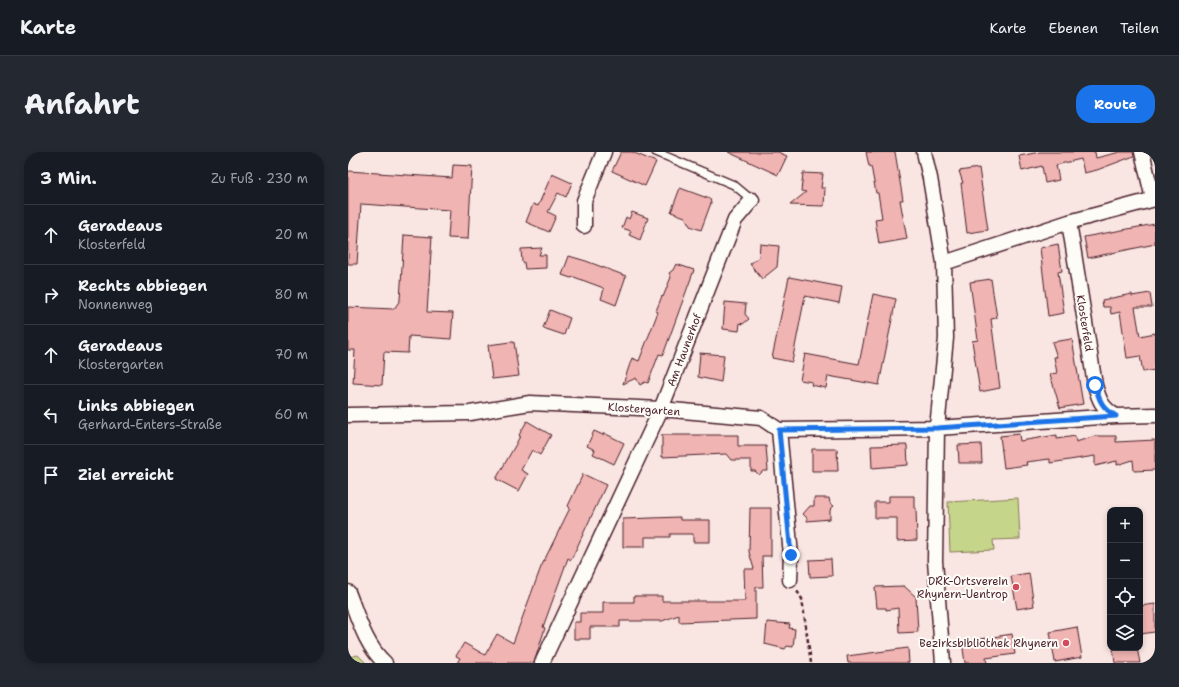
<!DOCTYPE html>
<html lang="de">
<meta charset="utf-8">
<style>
:root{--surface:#171b24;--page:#242831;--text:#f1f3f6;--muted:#9ea1a6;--line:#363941;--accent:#1a73e8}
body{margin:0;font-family:"Shantell Sans",sans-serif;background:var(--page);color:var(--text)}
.controls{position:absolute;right:12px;bottom:12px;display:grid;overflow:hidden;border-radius:8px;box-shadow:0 2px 6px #0003}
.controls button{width:36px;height:36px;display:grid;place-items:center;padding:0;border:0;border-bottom:1px solid var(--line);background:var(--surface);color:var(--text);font:20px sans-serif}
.stop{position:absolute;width:12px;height:12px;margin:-9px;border:3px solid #1a73e8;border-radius:50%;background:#fff}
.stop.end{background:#1a73e8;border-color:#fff;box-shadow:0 1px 4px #0008}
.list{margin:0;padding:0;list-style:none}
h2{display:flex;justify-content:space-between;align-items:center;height:52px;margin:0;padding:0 16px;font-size:17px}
h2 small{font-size:13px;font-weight:400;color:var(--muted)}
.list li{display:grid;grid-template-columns:26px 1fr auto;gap:12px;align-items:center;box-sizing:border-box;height:60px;padding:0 16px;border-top:1px solid var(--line)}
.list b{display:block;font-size:15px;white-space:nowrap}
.list p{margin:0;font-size:13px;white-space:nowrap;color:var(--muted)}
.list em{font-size:13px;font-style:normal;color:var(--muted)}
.icon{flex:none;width:22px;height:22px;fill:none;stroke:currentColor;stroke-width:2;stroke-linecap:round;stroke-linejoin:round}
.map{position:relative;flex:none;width:807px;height:511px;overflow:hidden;border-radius:16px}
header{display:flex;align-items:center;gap:24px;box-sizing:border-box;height:56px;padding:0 20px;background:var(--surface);border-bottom:1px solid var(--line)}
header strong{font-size:19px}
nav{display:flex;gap:22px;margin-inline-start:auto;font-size:14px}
.intro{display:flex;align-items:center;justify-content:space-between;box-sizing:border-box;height:96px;padding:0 24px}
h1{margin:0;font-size:28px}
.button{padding:10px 18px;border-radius:16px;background:var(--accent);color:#fff;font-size:14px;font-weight:700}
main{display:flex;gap:24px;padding:0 24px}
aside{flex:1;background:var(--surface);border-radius:16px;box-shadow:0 2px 6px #0003}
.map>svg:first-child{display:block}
.green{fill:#c5d58a;stroke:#887a5a}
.building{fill:#f0b4b2;stroke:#4a1f2b}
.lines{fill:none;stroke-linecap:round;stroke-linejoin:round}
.lane-casing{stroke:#4a1f2b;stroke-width:10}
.street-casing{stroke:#4a1f2b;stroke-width:17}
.path{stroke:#4a1f2b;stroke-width:2.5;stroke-dasharray:4 3;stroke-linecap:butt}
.lane{stroke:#fdfcf7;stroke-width:7}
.street{stroke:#fdfcf7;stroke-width:14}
.route{stroke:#1a73e8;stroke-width:5}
.poi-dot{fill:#d1495b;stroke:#fdfcf7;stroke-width:1.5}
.labels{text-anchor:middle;stroke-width:4;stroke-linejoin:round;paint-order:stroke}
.street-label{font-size:11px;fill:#4a1f2b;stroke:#fdfcf7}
.poi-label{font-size:11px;fill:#4a1f2b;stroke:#fdfcf7;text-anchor:end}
</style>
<header>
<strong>Karte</strong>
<nav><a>Karte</a><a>Ebenen</a><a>Teilen</a></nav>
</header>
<div class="intro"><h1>Anfahrt</h1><a class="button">Route</a></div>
<main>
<aside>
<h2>3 Min.<small>Zu Fuß · 230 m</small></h2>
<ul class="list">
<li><svg class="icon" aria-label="ahead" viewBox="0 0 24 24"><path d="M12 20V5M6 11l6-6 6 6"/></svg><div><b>Geradeaus</b><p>Klosterfeld</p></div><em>20 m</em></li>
<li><svg class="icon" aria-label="right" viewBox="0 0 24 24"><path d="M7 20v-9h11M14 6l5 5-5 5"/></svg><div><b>Rechts abbiegen</b><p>Nonnenweg</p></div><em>80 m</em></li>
<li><svg class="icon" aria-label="ahead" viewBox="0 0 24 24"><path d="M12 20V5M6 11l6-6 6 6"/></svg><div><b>Geradeaus</b><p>Klostergarten</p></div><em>70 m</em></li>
<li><svg class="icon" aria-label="left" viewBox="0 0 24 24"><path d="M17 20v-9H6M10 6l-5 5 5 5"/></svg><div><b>Links abbiegen</b><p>Gerhard-Enters-Straße</p></div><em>60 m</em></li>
<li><svg class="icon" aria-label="arrive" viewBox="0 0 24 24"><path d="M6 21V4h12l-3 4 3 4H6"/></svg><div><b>Ziel erreicht</b></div></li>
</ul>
</aside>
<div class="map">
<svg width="807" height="511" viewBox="0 0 807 511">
<rect width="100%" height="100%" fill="#f9e6e2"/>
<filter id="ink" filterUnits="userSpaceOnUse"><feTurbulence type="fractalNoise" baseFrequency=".025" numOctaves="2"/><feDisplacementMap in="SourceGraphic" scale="8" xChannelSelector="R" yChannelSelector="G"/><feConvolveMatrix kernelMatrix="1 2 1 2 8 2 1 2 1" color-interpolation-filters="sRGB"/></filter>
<g filter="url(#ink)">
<path class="green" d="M670,346L672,387L645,388L646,398L602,400L600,350Z
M10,503L18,511H0V505Z"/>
<path class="building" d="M273,0H284L308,10L297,34L264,19Z
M380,0H430L439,4L430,23Z
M518,0H547L555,48H552L559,87L531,92L527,67L534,66L530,41H528L523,14H521Z
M692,0H747L748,6L772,0H785L786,4L749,18L736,21L733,7L708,13L711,28L697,31L694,14L674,19L671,4Z
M105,13L124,14L120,87L100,86L102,58L13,52L9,112H0V19L104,26Z
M631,16L640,78L619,81L613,31H615L611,19Z
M455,21L475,22L473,36H477L476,54L442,53L458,40L453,39Z
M204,22L224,31L218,45L210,41L200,60L208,64L201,80L178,70L185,52L190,54Z
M332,36L362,47L363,51L353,78L342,74L337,65L323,60Z
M284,60L300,66L292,88L281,83L283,79L274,76L278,65L281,67Z
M807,72V92L740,106L736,85Z
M56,83L84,85L79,160L105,161L103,187L61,184L60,201L36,200L34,233L5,231L7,198H0V155L46,157L52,148Z
M412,92L431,94L429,115L414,127L402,112L411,105Z
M710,92L714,119L710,120L716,161L700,164L692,96Z
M194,96L191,103H198V116L177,117L176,110H174L173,97Z
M221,104L238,109L278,124L268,153L253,147L256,137L253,135L226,125L223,126L214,123Z
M328,112L346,118L315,203L311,202L300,231L297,230L292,233L288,226L275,232L284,206L291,209L310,160L308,159L314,144L315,145L323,125L321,121L325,118Z
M441,125L494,135L491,151L457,144L444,210L424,206Z
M643,127L649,166L643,167L652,236L632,240L624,189L630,188L622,130Z
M802,141L804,155H787L792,184L807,181V218L795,220L792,204L779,206L772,160L763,162L762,155H755L754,148L784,142V144Z
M525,142L548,147L531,233L480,224L478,236L463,233L464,230L452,228L457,202L511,212Z
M377,150L398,152L397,162L401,167L395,172L392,171L391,179L375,177Z
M202,158L222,166L216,183L195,176Z
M724,187L735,252L712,256L702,222L709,221L706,205H709L704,190Z
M162,190H166L171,224L144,227L140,193Z
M352,201L376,203L373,230L350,225Z
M179,269L203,283L192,303L184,298L173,318L180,322L171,339L148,327L168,292L172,284L171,283Z
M246,279L255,283L256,281L276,291L266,312L245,302L247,298L239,294Z
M671,282L672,289L709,283V287L727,284L728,290L747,284H768V290L807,288V318L786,319L785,308L769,313V309L747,314V304L702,311V307L678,310L679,313L656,316L652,284Z
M314,283H390V294H418L420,319H415L411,323L407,319H403V308H383L378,302L314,305Z
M633,292L634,311H611L610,293Z
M559,293L560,313L524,316L523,294Z
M464,297H489L490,319H464Z
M235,322L258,333L223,408L220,406L195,475L197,476L186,511H109L112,506L108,504L116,491L137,503L149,482L165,491L193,415L222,356L220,354Z
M541,344H566V356H568L569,388L549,389V366H527V350H541Z
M466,346H481L482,351L486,354L482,358V367L459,369V366L455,362L462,354H466Z
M402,356H423V404H414L415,435H408V467L331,470V463L314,469H272V475H242V487H226V470H232V461H255V450H286V444H314V449H397L396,417H406L401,400Z
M332,365V368H362V390H345V382H322V385H297V395H275V367Z
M483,407L484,424L462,425L461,408Z
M681,421L686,454L669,457L663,424Z
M556,434L568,445L570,480L551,481L550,456L538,458V456H529L527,435Z
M807,452V480L792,482V454Z
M419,470L442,472L441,476L447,477L445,495L439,494L437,497L417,492Z
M729,475L734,505L707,510L702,480Z
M664,482L667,502L638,506L639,511H617L614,490Z
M560,496L561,511H500L499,504Z
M765,496H789L792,511H767Z"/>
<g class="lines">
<g class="lane-casing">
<path id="lane" d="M308,0L386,33L404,48"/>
</g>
<g class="street-casing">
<path id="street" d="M576,0L582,26L596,111L598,186L589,276L587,409L595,511
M794,0L805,47
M721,70L747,233C751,248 754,256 768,264
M236,74V49L256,0
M596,111L721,70L807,47
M0,263L122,261L182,251L313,257L413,266L431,278L589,276L768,264L807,263
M431,278L443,403L442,428
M0,440C10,465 17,493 37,511
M194,511L313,257L387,68L404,48"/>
</g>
<path class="path" d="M449,439L454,447L463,511"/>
<use href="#lane" class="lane"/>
<use href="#street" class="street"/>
</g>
</g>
<g class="lines" filter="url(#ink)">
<path class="route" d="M443,403L431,278L589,276L768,264C754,256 751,248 747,233"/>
</g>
<g class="poi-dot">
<circle cx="668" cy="435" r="4"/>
<circle cx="718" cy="491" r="4"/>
</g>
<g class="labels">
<g class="street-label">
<text transform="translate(737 171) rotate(81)" y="4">Klosterfeld</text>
<text transform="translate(336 198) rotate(-69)" y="4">Am Haunerhof</text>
<text transform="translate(296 257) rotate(4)" y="4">Klostergarten</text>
</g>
<g class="poi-label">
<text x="660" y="433">DRK-Ortsverein<tspan x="660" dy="13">Rhynern-Uentrop</tspan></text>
<text x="710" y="495">Bezirksbibliothek Rhynern</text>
</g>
</g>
</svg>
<div class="controls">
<button>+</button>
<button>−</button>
<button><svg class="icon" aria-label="locate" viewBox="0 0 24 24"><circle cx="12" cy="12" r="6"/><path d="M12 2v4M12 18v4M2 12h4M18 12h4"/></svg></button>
<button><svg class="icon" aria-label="layers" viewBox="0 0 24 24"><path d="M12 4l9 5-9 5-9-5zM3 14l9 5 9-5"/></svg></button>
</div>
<div class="stop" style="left:747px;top:233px"></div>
<div class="stop end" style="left:443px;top:403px"></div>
</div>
</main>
